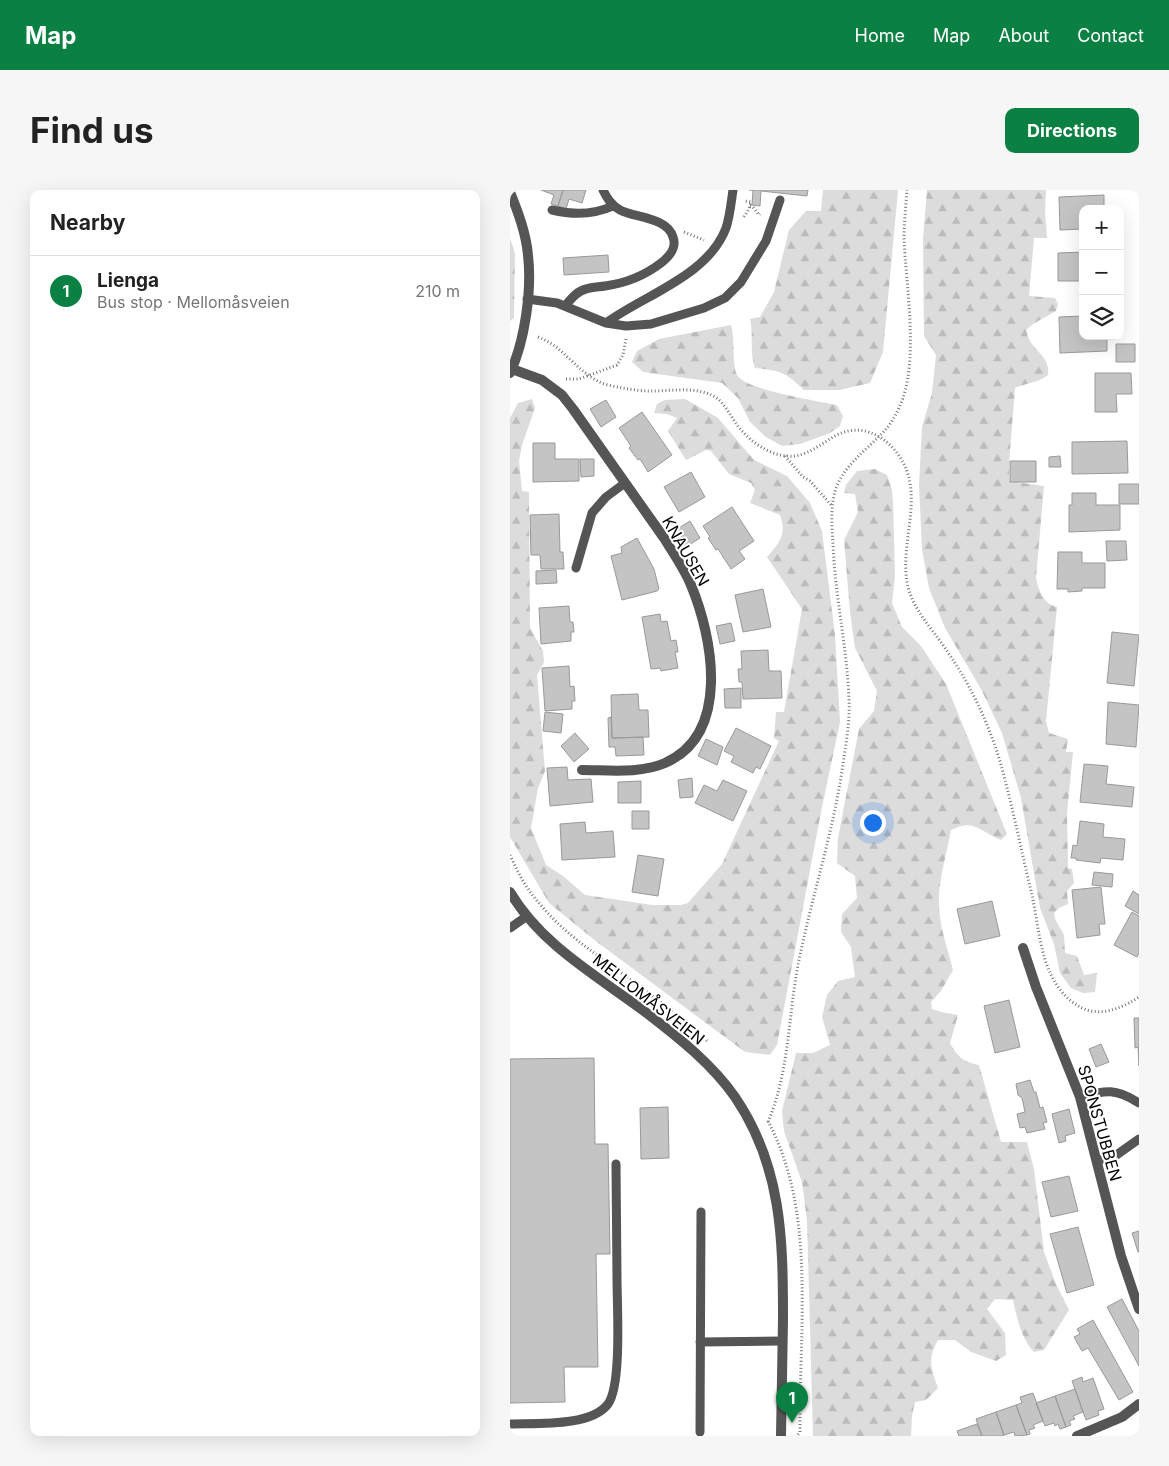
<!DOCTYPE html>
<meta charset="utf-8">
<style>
:root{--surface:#fff;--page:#f6f6f6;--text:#222;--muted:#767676;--line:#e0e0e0;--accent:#0b8043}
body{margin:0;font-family:Inter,sans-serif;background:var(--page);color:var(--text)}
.controls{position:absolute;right:15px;top:15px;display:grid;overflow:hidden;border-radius:10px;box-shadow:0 5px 20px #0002}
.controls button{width:45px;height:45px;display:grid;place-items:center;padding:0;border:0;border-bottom:1px solid var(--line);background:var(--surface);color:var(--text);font:25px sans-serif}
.you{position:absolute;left:362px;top:632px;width:18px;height:18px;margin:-12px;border:4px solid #fff;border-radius:50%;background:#1a73e8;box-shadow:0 0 0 8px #1a73e833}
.badge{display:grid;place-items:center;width:32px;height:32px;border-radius:50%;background:var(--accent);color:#fff;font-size:16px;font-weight:700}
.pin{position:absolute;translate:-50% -41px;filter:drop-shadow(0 1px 2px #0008)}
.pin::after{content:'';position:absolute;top:26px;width:18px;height:15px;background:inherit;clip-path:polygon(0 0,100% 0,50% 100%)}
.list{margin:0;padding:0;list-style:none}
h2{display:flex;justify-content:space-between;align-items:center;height:65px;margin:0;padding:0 20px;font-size:21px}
h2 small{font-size:16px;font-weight:400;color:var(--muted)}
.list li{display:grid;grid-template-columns:32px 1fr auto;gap:15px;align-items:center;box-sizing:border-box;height:70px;padding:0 20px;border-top:1px solid var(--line)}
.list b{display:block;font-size:19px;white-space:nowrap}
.list p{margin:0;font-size:16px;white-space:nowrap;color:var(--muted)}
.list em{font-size:16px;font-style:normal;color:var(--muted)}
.icon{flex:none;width:28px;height:28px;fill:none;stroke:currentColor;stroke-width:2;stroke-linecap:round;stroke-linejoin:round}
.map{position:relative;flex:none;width:629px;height:1246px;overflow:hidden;border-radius:10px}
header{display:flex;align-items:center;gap:30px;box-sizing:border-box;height:70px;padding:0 25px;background:var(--accent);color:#fff}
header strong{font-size:24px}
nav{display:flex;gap:28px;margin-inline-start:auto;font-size:18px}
.intro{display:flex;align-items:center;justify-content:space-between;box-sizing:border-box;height:120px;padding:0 30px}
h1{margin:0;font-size:35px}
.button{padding:12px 22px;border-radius:10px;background:var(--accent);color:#fff;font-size:18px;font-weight:700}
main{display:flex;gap:30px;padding:0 30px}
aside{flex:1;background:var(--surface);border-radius:10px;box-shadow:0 5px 20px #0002}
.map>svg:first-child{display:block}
.forest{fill:url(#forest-firs)}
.building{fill:#c4c4c4;stroke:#999}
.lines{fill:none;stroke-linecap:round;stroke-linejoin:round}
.path{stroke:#777;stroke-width:3;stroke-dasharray:1 2.5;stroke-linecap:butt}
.service{stroke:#555;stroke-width:9}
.minor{stroke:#555;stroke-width:10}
.labels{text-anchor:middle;stroke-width:4;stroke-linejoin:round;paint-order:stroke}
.street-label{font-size:16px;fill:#000;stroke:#fff}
</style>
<header>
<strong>Map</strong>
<nav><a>Home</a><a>Map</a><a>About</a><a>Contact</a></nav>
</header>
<div class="intro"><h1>Find us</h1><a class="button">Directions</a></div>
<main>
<aside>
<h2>Nearby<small></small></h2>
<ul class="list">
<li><span class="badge">1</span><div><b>Lienga</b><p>Bus stop · Mellomåsveien</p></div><em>210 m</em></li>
</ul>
</aside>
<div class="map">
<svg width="629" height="1246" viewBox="0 0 629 1246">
<defs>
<pattern id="forest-firs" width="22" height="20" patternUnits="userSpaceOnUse" patternTransform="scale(1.25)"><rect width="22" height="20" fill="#dcdcdc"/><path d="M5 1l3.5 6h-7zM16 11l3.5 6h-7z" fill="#bbb"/></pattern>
</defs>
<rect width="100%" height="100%" fill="#fff"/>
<path class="forest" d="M313,0H388L373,162L360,193L329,200H294C275,182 271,181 245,178C239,162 244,145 240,129L250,127L264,102L279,40L296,21H311Z
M417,0H536L535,21L537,48H524L519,106L545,108L548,114L546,121L523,134L516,140C517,143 518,148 520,151C528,164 540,168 538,185C528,193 516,193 505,198L499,273V291L534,296L526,388C529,401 533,414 547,417L536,531L539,543L558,549L556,562H563L557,623L558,678L562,679L564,693L557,701L558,714L549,718L544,723L545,729L554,745L555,763L567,766L574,785L587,783L585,802L573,803L561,798L550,783L544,754L530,718L511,608L492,543L471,499L435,438L419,398L412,359L409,295L412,237L422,203L426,165L414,146L413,49Z
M0,48L5,64L4,128L0,131Z
M221,135C225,148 222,175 227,185C235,200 308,211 327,215L333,226L330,236L320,243L290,254L272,256L256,247L240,232L228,208L212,193L133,182L122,172L127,161L149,149Z
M22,209L25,218L12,255L9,271L12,301L19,302L20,438L33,461L34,472L27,485L35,581L28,598L21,638L36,675L53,686L75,705L142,715H171L178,713L212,674L269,551L264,548L266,522H274L292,419L257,367C270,352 277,345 270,325L240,313L245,300L241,293L219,284L201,261L196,260L176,270L158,241L167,228L157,224L144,223L147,214L155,210L175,209L208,228L244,270L277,286L300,313L312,341L325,445L330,532L311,622L267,855L260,865L235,862L87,752L39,713L0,647V228L8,213Z
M365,279L377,285L382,300L383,313L385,386L382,413L392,437L411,456L436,494L497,644L491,650C469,641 464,628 441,640C437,664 428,690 429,714C429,736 438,759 443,780L431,801L421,812L422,819L431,822L448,825L440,853C447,867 454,872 469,875L491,952H517L524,979L534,1062L546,1094L559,1120L534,1160L524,1162C511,1148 507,1128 503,1110L485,1109L477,1119L495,1143L496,1165L486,1171L461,1162L445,1150H428C417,1170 421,1178 428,1198L416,1210L405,1212L402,1226L401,1246H303L297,1031L292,992L274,941L272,921L286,863H303L320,855L312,827L317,805L328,791L345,787L341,757L331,742L332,724L347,708L345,686L327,673L328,648L349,539L364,521L367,501L345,458L340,422L334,350L348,322L345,304L334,303L336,295L347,281Z"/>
<path class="building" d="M31,0H53L48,16L41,14L44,5Z
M53,0H76L72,13L59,9L56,19L48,16Z
M239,0H298L297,6L251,1L250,16L242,15L243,0Z
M594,5V19H573V39L550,40L549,7Z
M573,62V91H548V63Z
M98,65L99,82L54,85L53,68Z
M572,126L573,146H597V161L550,163L549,127Z
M606,154H625V172H606Z
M585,183H621L622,204H606L607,222H585Z
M96,210L106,227L91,237L80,219Z
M132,222L162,265L138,282L130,269L128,270L119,258L121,256L109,238Z
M617,251L618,283L562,284V252Z
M23,253H45V269H69V291L23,292Z
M550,266L551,277H539V267Z
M70,269H84V286L71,287Z
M500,271H526V292H500Z
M181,282L195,307L169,322L154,297Z
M609,294H629V314H609Z
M562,303H586V315H610V340L559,342V315H562Z
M222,317L244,351L229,361L235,369L221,379L208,359L206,360L198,348L200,347L193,336Z
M49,324L50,362H53L54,379H31L30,365H21L20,325Z
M180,331L190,348L174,358L164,341Z
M127,348L144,379L149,399L147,401L112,410L101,366L112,363L111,357Z
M596,351H616L617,370L597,371Z
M548,362H572V373H595V398H572V401L558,402V399H547Z
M46,380L47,393L26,394V381Z
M253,399L261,437L233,442L225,405Z
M59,416L60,432H63L64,442H61V451L31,454L29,418Z
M150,424L151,432L157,431L161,451L166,450L168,462H165L168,478L151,481L150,478L141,479L132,427Z
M221,433L225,451L210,454L206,436Z
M602,442L629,445L624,496L597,493Z
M258,460L259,481H271L272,508L233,509L232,492H229L228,479H232L231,461Z
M59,476L60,497L64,496L65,511H62V519L35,521L32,478Z
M231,498V518H215L214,499Z
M128,504L129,520H138L139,547L102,548L101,505Z
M598,512L629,515L626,557L596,554Z
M35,522L53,524L51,543L33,541Z
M101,527L102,548L133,547L134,565L106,566L105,557H99L98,528Z
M226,538L261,556L250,579L246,577L243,583L221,572L224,566L214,561Z
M65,543L79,559L64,572L51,556Z
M196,549L213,557L207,575L188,566Z
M574,574L598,576L596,594L624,597L622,617L570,612Z
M57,577L58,590L81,589L83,612L40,616L37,578Z
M182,588L183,607L170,608L168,590Z
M213,590L237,601L223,631L185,613L194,595L207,601Z
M131,591V613H108V592Z
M122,621H139V639H122Z
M570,631L594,634L593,647L615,649L613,670L591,668L590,673L566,670V668H561L563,655L567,656Z
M75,632L76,643L103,641L105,667L52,670L50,634Z
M128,665L154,669L148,706L122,702Z
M584,682L603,684L602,697L582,695Z
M591,697L595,734H589L590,745L567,748L562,700Z
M623,701L629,705V724L615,716Z
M482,711L490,746L455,754L447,719Z
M622,722L629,726V763L627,767L604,755Z
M499,810L510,857L485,863L474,816Z
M624,828H629V876L628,857L625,858Z
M591,854L599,872L586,877L579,859Z
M84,868L85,954H98L100,1064H86L88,1177H54L55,1212L0,1213V869Z
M520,890L524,902H526L530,918L533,917L537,932L533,933L535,939L517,943L515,937L510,938L507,924L515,922L512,908L508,905L506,894Z
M158,917L159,968L131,969L130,918Z
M559,919L565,943L555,946L556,951L549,953L542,924Z
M559,986L568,1021L541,1027L532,992Z
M568,1037L584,1095L557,1103L540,1044Z
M629,1041V1062H628L622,1043Z
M612,1109L629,1141V1176L597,1117Z
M583,1130L623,1202L609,1210L578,1158L572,1161L564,1147L570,1144L567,1139Z
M572,1187L573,1192L583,1188L594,1219L588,1221L589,1225L576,1230L562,1191Z
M565,1199L573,1222L563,1226L565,1229L559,1231L561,1235L556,1237L545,1206Z
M523,1203L533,1231L523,1235L525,1238L519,1240L520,1244L517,1245L506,1215L512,1213L510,1207Z
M545,1206L556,1237L550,1239L548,1234L545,1236L544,1233L535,1236L526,1213Z
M506,1215L517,1245L505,1246L504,1242L494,1245L486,1222Z
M486,1222L494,1246H472L466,1229Z
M467,1234L472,1246H449L447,1241Z"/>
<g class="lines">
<path class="path" d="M240,16L243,17L249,25L250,24
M234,27L239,19L241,12L235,11
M174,42L194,50
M28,147C56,157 69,187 98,195C111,198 123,200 136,201C158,202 185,195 205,207C214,213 219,223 225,232C237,250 261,268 284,266C301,264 313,252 327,245C352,232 378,247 391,269C415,307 388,356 398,397C404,421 424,441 437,461C460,494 477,530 489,568C502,613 511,660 522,705C529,737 530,776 552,802C576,830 601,825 629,807
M56,189H69L107,175L113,165L116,149
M275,266L293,287L300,291L322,316
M0,665C8,683 17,700 30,714C50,739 77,758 102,776C135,801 169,824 198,852
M258,931C292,996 293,1067 292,1139C291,1173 290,1208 290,1242L287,1246
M258,932C280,880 278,824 289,770C303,702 325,636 334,567C337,548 340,528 339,509C337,457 325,406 323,354C322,340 321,325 323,311C327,278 357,261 377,238C384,229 389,219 393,208C408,163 396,96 394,48C394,32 396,16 397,0"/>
<path class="service" d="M42,20C63,25 83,25 103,16
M17,109L47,113L96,133L116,136L141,134L194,118L215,108L231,92L256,51L270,10
M55,116C61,109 67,101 76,99C82,97 89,97 95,96C117,93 134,86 151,73C160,66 167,58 163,47C157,27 125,28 110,20C101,15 97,8 93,0
M96,133C134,105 198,86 216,38C220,26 221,13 223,0
M66,378L82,323L96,307L115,293
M0,738L17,726
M570,907C596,900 606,898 629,913
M587,971L605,966L629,949
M190,1152L272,1151
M0,1234C26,1233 81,1237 98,1214C112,1195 107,1115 107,1089C107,1051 106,1013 106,974
M190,1242L191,1022"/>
<path class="minor" d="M0,2C8,22 16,43 18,65C22,100 15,151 0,183
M2,179L32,190L52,205L63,219L154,348C163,363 174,378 181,395C203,448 221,544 155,573C130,584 98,580 72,580
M0,702C33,757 88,786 138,824C169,848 202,874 225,907C272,976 273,1049 273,1129C272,1168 272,1207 271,1246
M513,758L526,797L570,907L611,1066L629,1119
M567,1246L612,1227L629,1214"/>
</g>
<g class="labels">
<g class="street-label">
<text transform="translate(176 361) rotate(60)" y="6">KNAUSEN</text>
<text transform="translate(139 809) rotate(38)" y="6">MELLOMÅSVEIEN</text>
<text transform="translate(590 933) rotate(74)" y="6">SPONSTUBBEN</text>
</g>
</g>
</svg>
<div class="controls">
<button>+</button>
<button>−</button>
<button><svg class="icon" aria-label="layers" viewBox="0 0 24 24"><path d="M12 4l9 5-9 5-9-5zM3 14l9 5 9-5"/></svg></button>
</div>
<div class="you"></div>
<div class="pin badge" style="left:282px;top:1233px">1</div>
</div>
</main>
